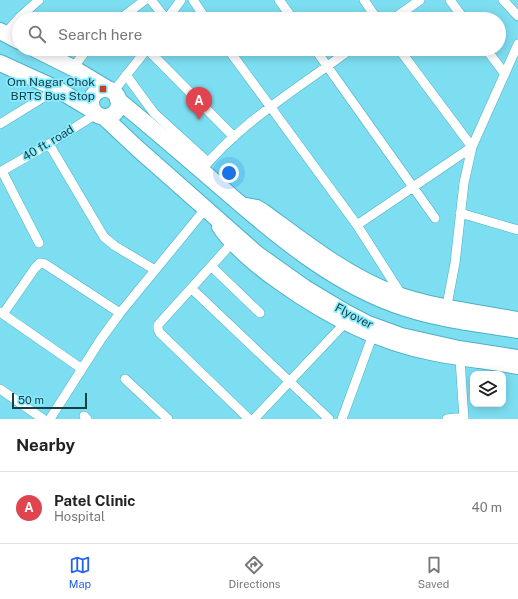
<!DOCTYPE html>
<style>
:root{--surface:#fff;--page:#f6f6f6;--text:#222;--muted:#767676;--line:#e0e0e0;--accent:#2563eb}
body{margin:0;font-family:"Public Sans",sans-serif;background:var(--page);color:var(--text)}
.controls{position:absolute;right:12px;bottom:12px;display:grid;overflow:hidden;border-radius:8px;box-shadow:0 2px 10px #0003}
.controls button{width:36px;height:36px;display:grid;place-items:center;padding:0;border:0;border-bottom:1px solid var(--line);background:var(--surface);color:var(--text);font:20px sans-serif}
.scale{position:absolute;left:12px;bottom:10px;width:75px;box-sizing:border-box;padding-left:4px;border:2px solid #164048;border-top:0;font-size:11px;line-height:14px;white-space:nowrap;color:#164048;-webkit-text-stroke:3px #8aebff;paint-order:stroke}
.you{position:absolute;left:229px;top:173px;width:14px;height:14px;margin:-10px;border:3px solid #fff;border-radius:50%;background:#1a73e8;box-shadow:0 0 0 6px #1a73e833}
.badge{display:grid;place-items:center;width:26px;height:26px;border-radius:50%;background:var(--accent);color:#fff;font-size:13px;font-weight:700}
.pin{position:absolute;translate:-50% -33px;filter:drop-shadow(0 1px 2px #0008)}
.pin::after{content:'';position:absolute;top:21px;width:14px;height:12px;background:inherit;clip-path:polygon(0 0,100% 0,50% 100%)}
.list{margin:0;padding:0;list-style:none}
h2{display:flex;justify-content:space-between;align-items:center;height:52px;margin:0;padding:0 16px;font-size:17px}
h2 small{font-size:13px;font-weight:400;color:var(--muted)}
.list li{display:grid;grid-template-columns:26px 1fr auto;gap:12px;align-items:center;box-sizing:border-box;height:72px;padding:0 16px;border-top:1px solid var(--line)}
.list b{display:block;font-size:15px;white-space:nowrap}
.list p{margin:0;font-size:13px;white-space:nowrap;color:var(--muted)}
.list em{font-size:13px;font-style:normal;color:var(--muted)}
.icon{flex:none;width:22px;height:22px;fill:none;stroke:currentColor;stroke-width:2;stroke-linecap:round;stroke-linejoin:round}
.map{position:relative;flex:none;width:518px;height:419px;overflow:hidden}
.search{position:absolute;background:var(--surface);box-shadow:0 2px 10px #0003;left:12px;right:12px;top:12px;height:44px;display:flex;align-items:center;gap:10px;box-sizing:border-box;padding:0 14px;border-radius:22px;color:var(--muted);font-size:15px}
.sheet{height:124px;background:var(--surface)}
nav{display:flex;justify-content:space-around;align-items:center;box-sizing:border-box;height:56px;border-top:1px solid var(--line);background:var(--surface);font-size:11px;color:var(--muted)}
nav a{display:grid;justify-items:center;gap:2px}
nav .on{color:var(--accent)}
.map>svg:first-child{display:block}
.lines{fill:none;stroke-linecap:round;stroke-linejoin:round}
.street-casing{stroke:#4db0c3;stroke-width:10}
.secondary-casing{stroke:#4db0c3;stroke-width:14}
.highway-casing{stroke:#4db0c3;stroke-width:18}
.street{stroke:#fff;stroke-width:9}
.secondary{stroke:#fff;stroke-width:12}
.highway{stroke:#fff;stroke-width:16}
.poi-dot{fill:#c93e27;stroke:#8aebff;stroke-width:1.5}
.labels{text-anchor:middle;stroke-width:3.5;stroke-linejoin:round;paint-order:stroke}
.poi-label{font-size:12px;fill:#164048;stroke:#8aebff;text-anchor:end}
.street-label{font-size:12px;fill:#164048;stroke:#8aebff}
</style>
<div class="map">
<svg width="518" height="419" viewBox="0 0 518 419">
<rect width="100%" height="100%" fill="#7ddef1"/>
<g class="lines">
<g class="street-casing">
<path id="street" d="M151,0L166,19
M193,0L206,19
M279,0L293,19
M364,0L377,19
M450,0L464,19
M503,0L518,16
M120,19L145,0
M167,19L181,0
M393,19L420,0
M5,34L20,17L39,0
M147,49L234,137
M228,49L357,225L401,294
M315,49L435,218
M486,49L505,74
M73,68L87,49
M126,75L154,113L208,162
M113,92L147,49
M0,124L57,89
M49,144L104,237L115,246L155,270
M2,171L39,243
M201,171C239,123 303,85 351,49
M0,172L49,144L96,114
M460,213L518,230
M357,225L472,147L399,49
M232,243L158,325V329L160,333L249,419
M212,267L260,313
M192,289L329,419
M447,305L455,263L464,183L472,147L518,44
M0,312L82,369
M3,314L35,268L40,263L45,264L120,313
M460,359L464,419
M125,379L168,419
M0,389L43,419
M84,416L87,419
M50,419L101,339L120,313L206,208
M254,419L344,324
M342,419L372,337
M447,419L464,417"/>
</g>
<g class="secondary-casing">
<path id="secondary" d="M240,203L257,206L264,210C305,240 346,273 393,291C430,305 479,311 518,318
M218,227C229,245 260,271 278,283C324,316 375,343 431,354C460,360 489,363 518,368"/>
</g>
<g class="highway-casing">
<path id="highway" d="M0,31L19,41
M35,49L73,68L108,89
M0,63L57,89L92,110
M91 103a14 14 0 1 1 28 0a14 14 0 1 1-28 0Z
M118,100C156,131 194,164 231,196C283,241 339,287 405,308C442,320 480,324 518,330
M104,117L137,148L257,254L305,288L345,312L368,324L401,336L459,349L518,358"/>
</g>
<use href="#street" class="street"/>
<use href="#secondary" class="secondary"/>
<use href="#highway" class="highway"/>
</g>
<rect class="poi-dot" x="99" y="85" width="8" height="8" rx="2"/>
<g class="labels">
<g class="poi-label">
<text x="95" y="86">Om Nagar Chok<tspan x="95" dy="14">BRTS Bus Stop</tspan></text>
</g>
<g class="street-label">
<text transform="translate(48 143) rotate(-31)" y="4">40 ft. road</text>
<text transform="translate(354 316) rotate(27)" y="4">Flyover</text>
</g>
</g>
</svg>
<div class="controls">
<button><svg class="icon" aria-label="layers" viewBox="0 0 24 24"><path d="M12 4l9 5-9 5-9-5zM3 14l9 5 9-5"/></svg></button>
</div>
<div class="scale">50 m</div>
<div class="you"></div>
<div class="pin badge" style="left:199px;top:120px;background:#e0444e">A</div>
<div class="search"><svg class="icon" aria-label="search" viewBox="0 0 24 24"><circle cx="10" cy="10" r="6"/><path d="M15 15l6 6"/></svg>Search here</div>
</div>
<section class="sheet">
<h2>Nearby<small></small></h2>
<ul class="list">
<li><span class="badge" style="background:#e0444e">A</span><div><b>Patel Clinic</b><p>Hospital</p></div><em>40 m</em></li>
</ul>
</section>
<nav>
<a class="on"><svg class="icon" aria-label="map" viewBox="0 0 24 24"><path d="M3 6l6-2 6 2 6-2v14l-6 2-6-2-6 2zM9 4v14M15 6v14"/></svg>Map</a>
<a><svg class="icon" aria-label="directions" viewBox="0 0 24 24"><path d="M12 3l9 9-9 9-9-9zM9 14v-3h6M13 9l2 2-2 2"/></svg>Directions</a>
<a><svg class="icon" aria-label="saved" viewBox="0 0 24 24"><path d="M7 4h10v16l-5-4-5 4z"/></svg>Saved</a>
</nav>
